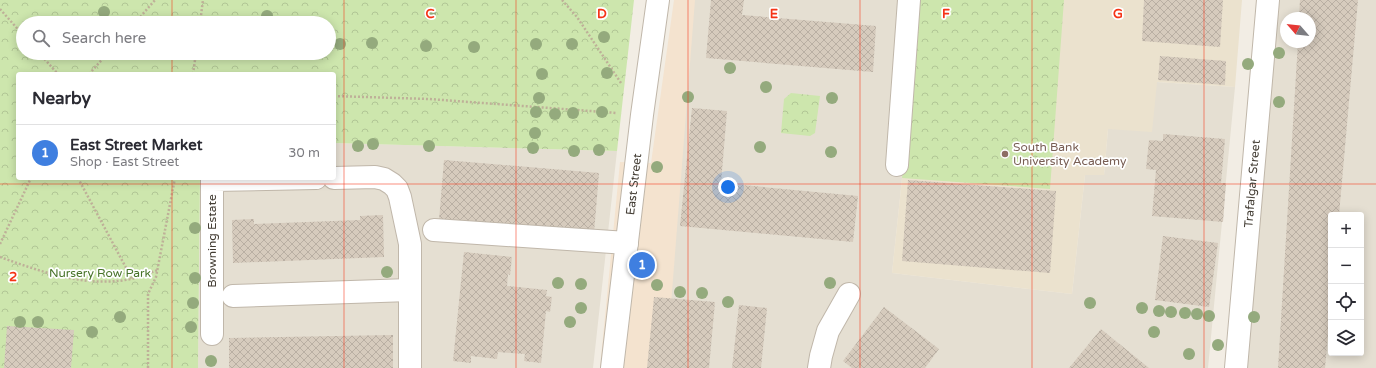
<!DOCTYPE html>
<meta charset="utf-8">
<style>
:root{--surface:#fff;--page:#f7f7f7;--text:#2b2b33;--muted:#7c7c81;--line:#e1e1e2;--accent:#db2777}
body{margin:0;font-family:"Varela Round",sans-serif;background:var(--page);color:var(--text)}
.controls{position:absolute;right:12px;bottom:12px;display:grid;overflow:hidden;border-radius:4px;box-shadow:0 2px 10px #0003}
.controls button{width:36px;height:36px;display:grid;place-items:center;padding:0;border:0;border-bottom:1px solid var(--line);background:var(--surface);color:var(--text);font:20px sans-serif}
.compass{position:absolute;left:1280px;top:12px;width:36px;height:36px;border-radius:50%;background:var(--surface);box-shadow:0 2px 10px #0003;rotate:298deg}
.you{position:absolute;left:728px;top:187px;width:14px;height:14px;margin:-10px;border:3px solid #fff;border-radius:50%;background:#1a73e8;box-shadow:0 0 0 6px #1a73e833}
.badge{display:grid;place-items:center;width:26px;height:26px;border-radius:50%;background:var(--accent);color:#fff;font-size:13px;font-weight:700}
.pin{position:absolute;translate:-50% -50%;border:2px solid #fff;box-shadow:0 1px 4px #0006}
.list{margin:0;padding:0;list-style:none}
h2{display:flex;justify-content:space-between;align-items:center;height:52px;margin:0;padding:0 16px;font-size:17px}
h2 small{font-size:13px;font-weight:400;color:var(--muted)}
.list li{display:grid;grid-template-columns:26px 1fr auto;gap:12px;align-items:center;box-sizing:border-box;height:56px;padding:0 16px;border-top:1px solid var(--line)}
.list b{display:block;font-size:15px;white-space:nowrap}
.list p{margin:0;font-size:13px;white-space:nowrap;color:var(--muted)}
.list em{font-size:13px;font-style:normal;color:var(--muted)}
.icon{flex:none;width:22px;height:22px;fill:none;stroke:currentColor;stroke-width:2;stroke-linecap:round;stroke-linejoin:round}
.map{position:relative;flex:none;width:1376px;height:368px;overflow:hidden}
.search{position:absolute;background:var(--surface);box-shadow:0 2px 10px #0003;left:16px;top:16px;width:320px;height:44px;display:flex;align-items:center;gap:10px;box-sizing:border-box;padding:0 14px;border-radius:22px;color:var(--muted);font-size:15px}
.panel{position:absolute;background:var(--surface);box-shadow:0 2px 10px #0003;left:16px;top:72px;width:320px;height:108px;border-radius:4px}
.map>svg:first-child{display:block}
.residential{fill:#e5dfd2;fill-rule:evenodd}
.commercial{fill:#f4e3cf}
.education{fill:#ebe2ce}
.park{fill:url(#park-crowns);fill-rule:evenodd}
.building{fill:url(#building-cross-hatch)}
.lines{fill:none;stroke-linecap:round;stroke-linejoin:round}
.minor-casing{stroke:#c0b7aa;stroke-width:24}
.path{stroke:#beb098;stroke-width:2.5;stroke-dasharray:2 2;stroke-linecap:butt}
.minor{stroke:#fff;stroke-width:22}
.tree{fill:#94aa7d}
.grid{fill:none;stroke:#f53417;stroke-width:1;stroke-opacity:0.55}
.education-dot{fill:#8d6e63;stroke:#fff;stroke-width:1.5}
.labels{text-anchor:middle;stroke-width:3.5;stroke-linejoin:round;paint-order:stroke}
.education-label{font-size:12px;fill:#785e54;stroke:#fff;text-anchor:start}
.street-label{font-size:12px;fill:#433d34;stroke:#fff}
.park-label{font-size:12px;fill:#477329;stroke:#fff}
.grid-label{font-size:13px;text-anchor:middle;font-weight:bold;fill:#f53417;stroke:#fff;stroke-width:3.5;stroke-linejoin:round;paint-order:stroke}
</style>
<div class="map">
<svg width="1376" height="368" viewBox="0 0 1376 368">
<defs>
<pattern id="park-crowns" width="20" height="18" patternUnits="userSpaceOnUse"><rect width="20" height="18" fill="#cde6ad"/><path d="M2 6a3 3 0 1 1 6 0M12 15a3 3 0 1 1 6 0" fill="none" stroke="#b1c695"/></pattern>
<pattern id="building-cross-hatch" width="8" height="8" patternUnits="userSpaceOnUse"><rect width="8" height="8" fill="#d6cbbd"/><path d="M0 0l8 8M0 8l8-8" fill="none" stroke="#b9afa3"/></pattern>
</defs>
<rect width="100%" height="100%" fill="#f2ede4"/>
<path class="residential" d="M689,0H916L913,75L892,273L1072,294L1085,175H1104L1108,129L1157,82L1235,87L1208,368H642Z
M1274,0H1376V368H1244ZM1286,18H1310V42H1286ZM1331,215H1361V353H1331Z
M334,143L617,151L593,368H198L200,178H334Z"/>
<path class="commercial" d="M674,0H695L666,368H600L620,162L651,163Z"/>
<path class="education" d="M916,0H1242L1235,87L1157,82L1152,132L1108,129L1104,175H1085L1072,294L892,273L913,75Z"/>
<path class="park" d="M0,0H634L617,151L334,143V74H18V178H200L198,368H0ZM23,23H329V53H23Z
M916,0H1064L1050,189L902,178L913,75Z
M791,93L820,96L815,133L810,136L781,133L784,99Z"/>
<path class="building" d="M711,0H744L742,15L876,26L873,72L706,58Z
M1144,0H1223L1220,47L1142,41Z
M1300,0H1358L1339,215H1331V302L1325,368H1278L1298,42H1310V18H1299Z
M1160,56L1226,61L1225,85L1158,80Z
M692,108L727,111L721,183L858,196L853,242L680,226Z
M1163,134L1225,139L1221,183H1226L1223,222L1152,216L1156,170L1146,169L1149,140L1163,141Z
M444,160L599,173L594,233L439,220Z
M908,180L1056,191L1050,273L902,261Z
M383,215L384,257L233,263L232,220L254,219V224L360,220V216Z
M1163,236L1218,243L1209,307L1155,300Z
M464,252L512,257L510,275L508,274L507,286L547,290L546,296L552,297L550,312L546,311L541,363L524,361L525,354L498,352L497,359L471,356V363L453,361Z
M654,297L715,302L709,368H647Z
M739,305L767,308L761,368H732Z
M884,307L939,349L925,368H852L843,361Z
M7,326L74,330L71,368H4Z
M1101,329L1149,368H1069Z
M393,335V368H229V338Z"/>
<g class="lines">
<g class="minor-casing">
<g id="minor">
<path d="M897,165L909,0"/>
<path d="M334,178L375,177L384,179L392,184L397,189L400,197L410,244V368"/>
<path d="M434,230L627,243"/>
<path d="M233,296L410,290"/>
<path d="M212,334V180L316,178"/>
<path id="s1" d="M612,368L642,115L658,0"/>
<path d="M819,368L821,356L828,331L849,294"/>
<path id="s2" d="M1236,368L1268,0"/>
</g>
</g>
<path class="path" d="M562,0L577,17L621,83
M0,9L23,35
M135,23L155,0
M200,23L203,0
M39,53L58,74
M89,74L108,53
M193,74L196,53
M334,96L429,99L617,113
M78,178L132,279
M0,244L31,178
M0,257C42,272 86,288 131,279C140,277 149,273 158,270
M148,368V294L156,277L175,178"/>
<use href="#minor" class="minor"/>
</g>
<g class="tree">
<circle cx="104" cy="12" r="6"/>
<circle cx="430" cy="14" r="6"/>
<circle cx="267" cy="16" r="6"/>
<circle cx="604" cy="37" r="6"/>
<circle cx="372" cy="43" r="6"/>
<circle cx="340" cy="44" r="6"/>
<circle cx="536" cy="44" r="6"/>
<circle cx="572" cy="44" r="6"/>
<circle cx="426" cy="46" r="6"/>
<circle cx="474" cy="47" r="6"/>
<circle cx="1279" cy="53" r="6"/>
<circle cx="1248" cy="64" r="6"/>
<circle cx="730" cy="68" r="6"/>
<circle cx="607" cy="73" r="6"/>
<circle cx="542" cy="74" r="6"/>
<circle cx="766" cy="87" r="6"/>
<circle cx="688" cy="97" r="6"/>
<circle cx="539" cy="98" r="6"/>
<circle cx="832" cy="98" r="6"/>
<circle cx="1279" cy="102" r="6"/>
<circle cx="536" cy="112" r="6"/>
<circle cx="602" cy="112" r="6"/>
<circle cx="573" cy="113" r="6"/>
<circle cx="555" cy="114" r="6"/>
<circle cx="535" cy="133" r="6"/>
<circle cx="373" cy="144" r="6"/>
<circle cx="358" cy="146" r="6"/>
<circle cx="429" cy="146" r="6"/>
<circle cx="760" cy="147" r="6"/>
<circle cx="533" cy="148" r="6"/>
<circle cx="599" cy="150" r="6"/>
<circle cx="574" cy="151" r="6"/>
<circle cx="831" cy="152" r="6"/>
<circle cx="657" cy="167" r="6"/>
<circle cx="195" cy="228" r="6"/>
<circle cx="387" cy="272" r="6"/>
<circle cx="195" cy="278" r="6"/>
<circle cx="558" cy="283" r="6"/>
<circle cx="830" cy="283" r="6"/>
<circle cx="581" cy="284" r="6"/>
<circle cx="657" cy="285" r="6"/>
<circle cx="680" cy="292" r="6"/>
<circle cx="702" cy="293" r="6"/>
<circle cx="728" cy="302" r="6"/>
<circle cx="193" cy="303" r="6"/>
<circle cx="1090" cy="303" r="6"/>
<circle cx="581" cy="308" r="6"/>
<circle cx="1142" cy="308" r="6"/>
<circle cx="1159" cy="311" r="6"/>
<circle cx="1171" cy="312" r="6"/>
<circle cx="1185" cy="313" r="6"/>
<circle cx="1197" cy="314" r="6"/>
<circle cx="1209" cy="316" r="6"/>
<circle cx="120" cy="317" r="6"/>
<circle cx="1254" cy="317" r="6"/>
<circle cx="20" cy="322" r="6"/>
<circle cx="38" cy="322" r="6"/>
<circle cx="570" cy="322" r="6"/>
<circle cx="191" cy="327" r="6"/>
<circle cx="92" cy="332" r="6"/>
<circle cx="1154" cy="332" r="6"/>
<circle cx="1218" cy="345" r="6"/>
<circle cx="1189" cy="354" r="6"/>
<circle cx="211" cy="361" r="6"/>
</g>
<path class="grid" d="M172,0V23M344,0V368M516,0V368M688,0V368M860,0V368M1032,0V368M1204,0V368M172,53V74M172,178V368M0,184H1376"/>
<circle class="education-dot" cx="1005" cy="154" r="4"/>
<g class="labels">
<g class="education-label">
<text x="1013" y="151">South Bank<tspan x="1013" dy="14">University Academy</tspan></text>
</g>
<g class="street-label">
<text dy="4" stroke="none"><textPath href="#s1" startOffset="185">East Street</textPath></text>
<text dy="4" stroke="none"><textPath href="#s2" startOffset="185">Trafalgar Street</textPath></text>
<text transform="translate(212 241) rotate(-90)" y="4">Browning Estate</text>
</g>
<g class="park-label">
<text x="100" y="277">Nursery Row Park</text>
</g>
</g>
<g class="grid-label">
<text x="430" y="18">C</text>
<text x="602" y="18">D</text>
<text x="774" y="18">E</text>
<text x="946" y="18">F</text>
<text x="1118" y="18">G</text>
<text x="13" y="281">2</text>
</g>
</svg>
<div class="controls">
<button>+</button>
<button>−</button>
<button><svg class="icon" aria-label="locate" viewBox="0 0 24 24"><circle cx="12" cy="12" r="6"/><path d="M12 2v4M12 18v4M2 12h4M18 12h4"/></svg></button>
<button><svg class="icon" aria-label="layers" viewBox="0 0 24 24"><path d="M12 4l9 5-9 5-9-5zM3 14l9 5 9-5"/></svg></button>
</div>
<svg class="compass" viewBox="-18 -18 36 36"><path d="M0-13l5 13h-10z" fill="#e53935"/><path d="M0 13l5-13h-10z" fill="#7c7c81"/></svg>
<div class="you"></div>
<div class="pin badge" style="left:642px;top:265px;background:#3f7fe0">1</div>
<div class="search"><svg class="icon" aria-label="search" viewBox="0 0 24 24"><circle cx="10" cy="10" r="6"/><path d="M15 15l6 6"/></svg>Search here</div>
<section class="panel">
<h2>Nearby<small></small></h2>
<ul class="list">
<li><span class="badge" style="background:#3f7fe0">1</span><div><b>East Street Market</b><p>Shop · East Street</p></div><em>30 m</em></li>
</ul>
</section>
</div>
